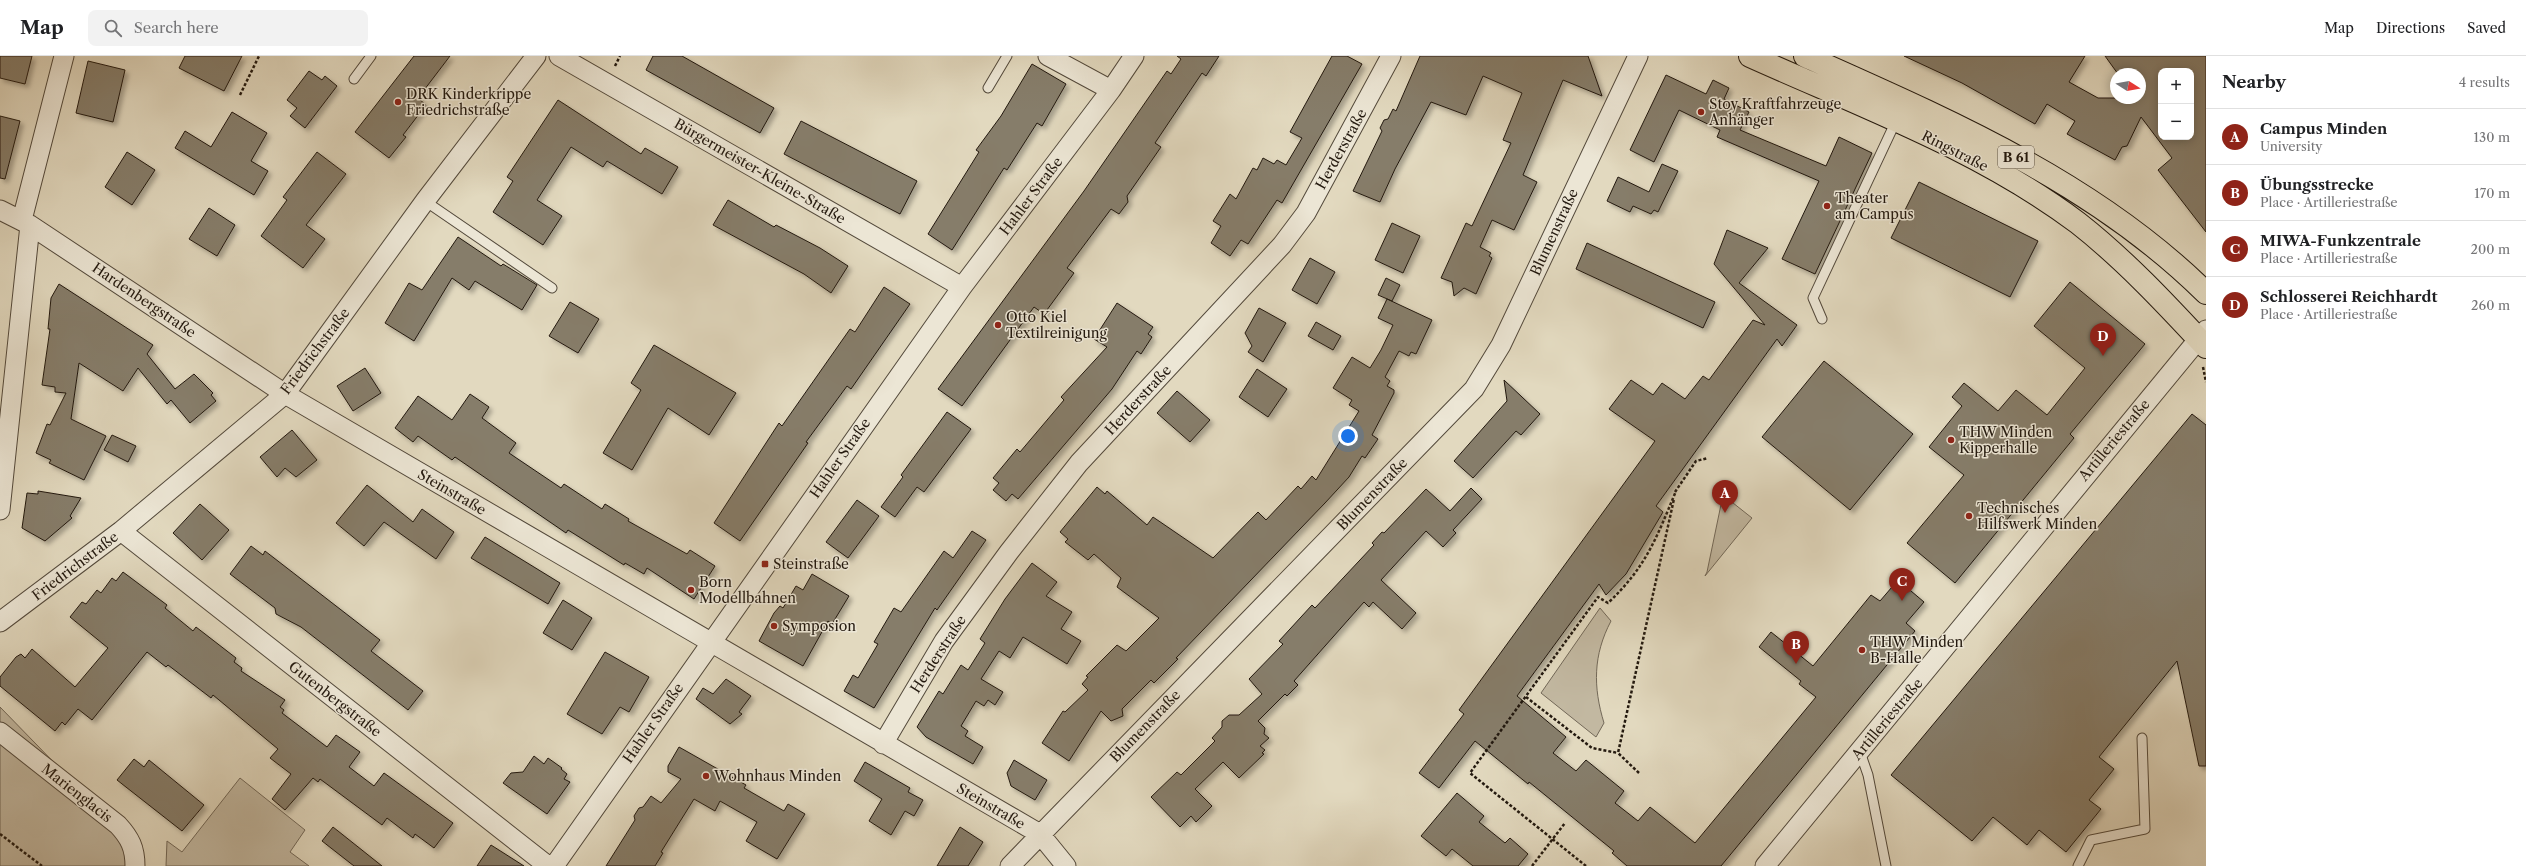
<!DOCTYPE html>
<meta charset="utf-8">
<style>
:root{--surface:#fff;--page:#f2f2f2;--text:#202124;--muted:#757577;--line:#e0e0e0;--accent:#8f2418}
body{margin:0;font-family:"Libre Caslon Text",serif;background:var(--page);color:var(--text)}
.controls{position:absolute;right:12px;top:12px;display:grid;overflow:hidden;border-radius:8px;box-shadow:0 2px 10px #0003}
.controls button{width:36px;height:36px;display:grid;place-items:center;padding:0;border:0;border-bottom:1px solid var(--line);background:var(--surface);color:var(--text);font:20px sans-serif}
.compass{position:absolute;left:2110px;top:12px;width:36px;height:36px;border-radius:50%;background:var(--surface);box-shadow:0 2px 10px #0003;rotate:101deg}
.you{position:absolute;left:1348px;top:380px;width:14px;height:14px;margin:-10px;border:3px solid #fff;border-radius:50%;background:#1a73e8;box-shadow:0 0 0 6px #1a73e833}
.badge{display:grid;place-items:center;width:26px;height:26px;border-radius:50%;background:var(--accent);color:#fff;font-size:13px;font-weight:700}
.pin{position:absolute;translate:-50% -33px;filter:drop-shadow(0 1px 2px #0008)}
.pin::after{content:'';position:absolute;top:21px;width:14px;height:12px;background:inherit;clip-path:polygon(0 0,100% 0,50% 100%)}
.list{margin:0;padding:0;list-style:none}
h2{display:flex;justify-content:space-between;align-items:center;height:52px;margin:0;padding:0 16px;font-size:17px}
h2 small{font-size:13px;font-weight:400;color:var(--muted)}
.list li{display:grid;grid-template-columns:26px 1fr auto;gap:12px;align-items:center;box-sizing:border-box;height:56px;padding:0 16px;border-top:1px solid var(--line)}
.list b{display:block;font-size:15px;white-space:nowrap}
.list p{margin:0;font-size:13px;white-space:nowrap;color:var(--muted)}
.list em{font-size:13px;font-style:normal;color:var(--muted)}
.icon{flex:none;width:22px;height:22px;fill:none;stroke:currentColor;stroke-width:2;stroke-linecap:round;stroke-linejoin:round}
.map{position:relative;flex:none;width:2206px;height:810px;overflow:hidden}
header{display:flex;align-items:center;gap:24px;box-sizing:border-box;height:56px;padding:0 20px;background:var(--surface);border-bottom:1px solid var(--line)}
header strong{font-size:19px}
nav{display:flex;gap:22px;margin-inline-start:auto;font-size:14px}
.search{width:280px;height:36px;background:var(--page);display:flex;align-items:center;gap:10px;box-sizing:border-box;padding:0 14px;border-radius:8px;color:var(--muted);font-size:15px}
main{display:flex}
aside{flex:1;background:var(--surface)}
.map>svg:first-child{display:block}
.green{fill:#c2b8a1;stroke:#726858}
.building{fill:#867d6b;stroke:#23190f;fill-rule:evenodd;filter:url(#shadow)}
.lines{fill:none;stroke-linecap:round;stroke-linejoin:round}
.service-casing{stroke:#53493b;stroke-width:11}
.minor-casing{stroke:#53493b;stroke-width:21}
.primary-casing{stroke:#23190f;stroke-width:24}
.path{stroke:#23190f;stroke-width:2.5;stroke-dasharray:3 2;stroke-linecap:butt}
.service{stroke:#ece6d5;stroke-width:9}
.minor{stroke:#ece6d5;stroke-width:19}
.primary{stroke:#e2d9bf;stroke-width:22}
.poi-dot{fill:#8f2418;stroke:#ece6d5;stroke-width:1.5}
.labels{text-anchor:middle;stroke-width:3;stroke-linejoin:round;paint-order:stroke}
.shield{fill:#ece6d5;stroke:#5f564a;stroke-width:1}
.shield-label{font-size:13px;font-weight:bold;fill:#23190f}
.poi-label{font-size:14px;fill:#23190f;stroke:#ece6d5;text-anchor:start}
.street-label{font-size:14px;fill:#23190f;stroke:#ece6d5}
</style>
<header>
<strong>Map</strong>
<div class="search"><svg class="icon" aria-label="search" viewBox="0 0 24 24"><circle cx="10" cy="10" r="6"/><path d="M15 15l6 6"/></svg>Search here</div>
<nav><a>Map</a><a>Directions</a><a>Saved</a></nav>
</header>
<main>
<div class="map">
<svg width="2206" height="810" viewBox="0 0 2206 810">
<defs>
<filter id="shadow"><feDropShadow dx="3.5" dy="3.5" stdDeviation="2" flood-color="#0004"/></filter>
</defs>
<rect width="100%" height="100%" fill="#e2d9bf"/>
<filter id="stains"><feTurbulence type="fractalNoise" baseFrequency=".005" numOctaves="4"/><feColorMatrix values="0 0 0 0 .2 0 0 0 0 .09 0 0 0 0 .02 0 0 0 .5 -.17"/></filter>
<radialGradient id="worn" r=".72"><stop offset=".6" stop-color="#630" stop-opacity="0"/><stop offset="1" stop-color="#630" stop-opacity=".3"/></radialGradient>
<path class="green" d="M1723,439L1752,462L1705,520L1707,516Z
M1600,552L1611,565C1593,599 1593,631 1604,667L1596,681L1541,637Z
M0,651L141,796L140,810H0Z
M240,722L305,774L290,796L309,810H166L167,785L182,796Z"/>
<path class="building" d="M0,0H32L25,28L0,22Z
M185,0H242L224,35L179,12Z
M414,0H450L418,42L426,49L403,79L406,81L389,102L355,76Z
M653,0H682L774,52L760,77L646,14Z
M1177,0H1219L1206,20L1202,17L1155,87L1161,91L1127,140L1128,146L1119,158L1111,153L1067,212L1074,217L1044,258L1034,251L962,350L938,333L1084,135L1167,15L1171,18L1181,3Z
M1332,0H1347L1362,8L1282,147L1277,144L1248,188L1241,184L1230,200L1211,187L1221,170L1213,165L1230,138L1236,143L1253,112L1257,114L1263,102L1274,108L1277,104L1286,109L1302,82L1290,76Z
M1420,0H1588L1602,40L1563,24L1523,119L1537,126L1514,174L1492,164L1480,191L1491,197L1489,200L1492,202L1476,238L1464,232L1454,240L1452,226L1441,222L1466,167L1472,170L1511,87L1503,84L1522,37L1483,20L1466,59L1431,46L1395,113L1380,146L1353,135L1382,75L1380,72L1384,64L1388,63L1393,53L1396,55Z
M1904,0H2085L2069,26L2098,42H2140V18H2118L2105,0H2206V176L2158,114L2172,102L2141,61L2127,90L2122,91L2115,104L2067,78L2075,65L2047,48L2035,68L1962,27ZM2161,15H2191V81H2161Z
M88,5L125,14L113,66L76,57Z
M1032,8L1066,28L1042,70L1037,67L1007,114L1004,112L952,194L928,178L979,96L976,94L1001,60Z
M309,15L322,24L325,20L337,30L305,72L290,60L297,52L287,44Z
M1666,19L1706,38L1713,24L1729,32L1724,43L1749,56L1740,74L1826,110L1839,81L1872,97L1815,218L1782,203L1819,125L1717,81L1720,74L1679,54L1654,106L1630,94Z
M558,44L641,98L645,92L678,111L662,138L607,105L603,111L571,91L537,144L562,160L543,189L493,156L513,125L507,121Z
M232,56L267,77L251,105L268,115L254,139L175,92L185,75L211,91Z
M0,60L20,65L5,123L0,122Z
M801,65L917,125L900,158L784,98Z
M127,96L155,114L132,149L105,131Z
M317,96L346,118L306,169L325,183L303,212L261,180L287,144L283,141Z
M1662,108L1678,115L1658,156L1654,154L1651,158L1633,150L1630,156L1607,145L1618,121L1649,136Z
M1919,126L2038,185L2010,241L1891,182Z
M728,144L774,171L776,169L820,192L848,210L831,237L804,218L713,169Z
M209,152L235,169L217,200L189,183Z
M1392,167L1420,180L1403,217L1375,204Z
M1727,174L1768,192L1739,227L1797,269L1782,290L1777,283L1656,450L1663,456L1626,518L1606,539L1599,528L1517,640L1566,681L1553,697L1576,715L1586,704L1624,735L1615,747L1638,765L1650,751L1695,787L1816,641L1799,628L1801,625L1759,591L1771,576L1813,610L1871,539L1880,545L1898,524L1924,546L1906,567L1915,575L1721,810H1627L1612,797L1614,795L1529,726L1528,728L1475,685L1439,732L1419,717L1464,658L1459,654L1655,385L1609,353L1631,324L1653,339L1662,327L1685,343L1703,320L1709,324L1753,264L1765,269L1714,208Z
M458,181L501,210L503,208L537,229L522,254L475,225L469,234L452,222L414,285L385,267L409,227L422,234Z
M1587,187L1715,246L1703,272L1576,213Z
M1310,202L1335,216L1317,248L1292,234Z
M1386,222L1400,229L1392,245L1378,239Z
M2070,226L2145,288L2070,378L2074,382L1955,527L1907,487L1964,419L1929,391L1962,350L1952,341L1964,327L1998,355L2016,334L2047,359L2085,312L2034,270Z
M59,228L153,289L147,298L175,333L194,318L213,337L211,339L216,345L190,367L171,344L167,348L138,312L123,335L79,307L71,363L106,380L84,424L49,407L51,404L36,397L47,368L50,369L66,337L55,336V331L42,329L50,273H48L51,242Z
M884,231L910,248L851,333L847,330L806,386L808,387L740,485L714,467L779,367L782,370L850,273L855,276Z
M1387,243L1432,264L1416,298L1411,296L1409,300L1399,295L1385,321L1390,325L1387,330L1394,334V337L1372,379L1378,383L1365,402L1362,400L1349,421L1325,447L1176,602L1178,603L1154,627L1151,624L1122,653L1123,660L1111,665L1101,655L1069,705L1042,687L1063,655L1065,656L1088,634L1082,628L1088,621L1086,620L1117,589L1126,595L1159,562L1117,531L1121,522L1094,498L1088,504L1065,486L1068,483L1060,476L1097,431L1105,438L1107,435L1147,469L1153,461L1213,502L1258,456L1266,464L1298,430L1301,433L1312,420L1316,424L1359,355L1349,349L1352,344L1333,332L1352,301L1370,312L1381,294L1393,269L1378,262Z
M570,246L599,263L578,297L549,280Z
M1117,247L1153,271L1148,278L1152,281L1141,298L1137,295L1112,333L1018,443L1012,438L1006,445L993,434L999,427L993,422L1017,393L1020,396L1064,344L1061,341L1107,291L1094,283Z
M1259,252L1286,267L1263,306L1248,296L1252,290L1245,277Z
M1316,266L1341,280L1333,294L1308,280Z
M654,289L736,337L709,379L668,352L632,414L603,397L641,334L631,327Z
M1824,305L1913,378L1850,454L1762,381Z
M365,312L381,337L353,355L337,330Z
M1257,313L1287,333L1268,361L1239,341Z
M1504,324L1540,358L1521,379L1516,375L1473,422L1454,405L1507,345Z
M1177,335L1210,364L1190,386L1157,357Z
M470,338L489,351L482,362L516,387L509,397L561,432L564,428L602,453L605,448L629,463L628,465L687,498L690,494L715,510L694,543L647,512L644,518L625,507L624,509L568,474L566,477L455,401L452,404L418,380L413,386L395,372L418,340L452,364Z
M947,356L971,373L924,436L917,431L895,461L881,451L903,421L901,419Z
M2192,358L2206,369V710H2199L2177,605L2099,701L2114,713L2089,744L2101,753L2066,796L2039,774L2027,789L1993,761L1972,785L1891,719Z
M292,374L317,404L296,421L285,412L277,421L260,401Z
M112,379L136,390L128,406L104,394Z
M367,429L413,466L422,453L454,476L436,503L384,466L364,490L336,467Z
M1471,432L1482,443L1453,474L1456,477L1443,491L1426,475L1381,524L1416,557L1402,573L1373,546L1369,551L1364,546L1294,625L1298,629L1287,640L1285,638L1258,665L1265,672L1264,678L1269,682L1260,690L1265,694L1262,697L1264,698L1239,722L1223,706L1195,733L1212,750L1196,766L1191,760L1180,771L1151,741L1177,716L1181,719L1215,685L1212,682L1222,671V665L1229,659H1239L1262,638L1249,623L1283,588L1279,585L1312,549L1315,552L1374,489L1372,487L1382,476L1384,477L1426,433L1450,455Z
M38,435L81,442L70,460L72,462L45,485L22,472L27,437L38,438Z
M857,444L879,460L848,502L826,486Z
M200,448L229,474L202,504L173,477Z
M972,475L986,484L937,554L935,552L874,652L844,635L853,619L858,622L878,588L874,586L894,552L901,556L944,495L953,502Z
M485,481L560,527L548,548L471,502Z
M251,490L263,499L265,495L380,584L371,595L423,635L408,654L301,571L276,558L275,552L230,518Z
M1032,507L1057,526L1046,540L1072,556L1061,573L1081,585L1067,608L1023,581L1010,602L999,595L981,623L1003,636L995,649L988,644L984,650L976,645L961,670L968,675L965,680L983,691L973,708L926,681L917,671L939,635L943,638L961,609L968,614L985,587L980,583L1005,543Z
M123,516L167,549L165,552L193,575L196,571L236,602L234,606L242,612L241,615L285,644L280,651L284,654L282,657L327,691L336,679L360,696L349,711L374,730L384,717L453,767L434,792L415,778L413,782L387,762L382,769L320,723L318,726L313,722L285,754L272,743L291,718L270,702L278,693L213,639L211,642L168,609L166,611L147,596L92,664L78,653L65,669L62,666L55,675L0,630V621L16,601L21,598L25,602L32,593L75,631L108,592L70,561L82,546L86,548L97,534L101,537L112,522L116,525Z
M812,518L849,540L832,568L828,565L803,610L759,585L774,557L780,550L783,552L796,530L803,534Z
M563,544L592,562L572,594L543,577Z
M605,596L649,621L629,656L620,651L602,678L567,658Z
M726,623L751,640L739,656L742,658L730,668L696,643L703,632L713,638Z
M679,691L746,729L744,732L784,755L788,748L805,758L777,803L746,785L757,766L720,745L715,755L694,743L661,796L663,797L655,810H606L635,764L634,760L639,752L643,751L651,740L661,747L681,723L668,716V710Z
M534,700L544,708L548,702L562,712L561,713L567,718L564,723L570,726L547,758L503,727L511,717L523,716Z
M134,703L144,711L149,704L204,749L182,775L117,724Z
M1014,704L1047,724L1035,744L1011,730L1007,717Z
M865,706L910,732L908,736L923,744L914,760L905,755L891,779L869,765L882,743L854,725Z
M1457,737L1484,760L1479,766L1505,787L1510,782L1528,798L1518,810H1473L1452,793L1446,800L1421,780Z
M333,771L382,810H354L322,785Z
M960,771L983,786L968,810H937Z
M491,789L524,810H477Z"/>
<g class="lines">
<g class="service-casing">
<path id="service" d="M354,23L371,0
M988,32L1007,0
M425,145L552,232
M1822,263L1813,242L1896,65
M1860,696L1868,719L1886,810
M2078,810L2091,784L2145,773L2142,682"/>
</g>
<g class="minor-casing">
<path id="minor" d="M559,0L962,231
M1048,0L1111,34
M0,154L30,169L285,338L1040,778L1066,810
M22,164L64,0
M0,454L30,169
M121,475L548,810
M0,566L121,475L285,338L425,145L536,0
M0,676L118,769C130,782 135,792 135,810
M883,688L944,585L1009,496L1079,407L1282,189L1306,157L1391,0
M554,810L962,231L1111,34L1134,0
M1010,810L1474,333L1501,289L1638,0
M1765,810L2206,274"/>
</g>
<g class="primary-casing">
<path id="primary" d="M1750,0C1861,50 1981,94 2078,167C2124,203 2166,248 2206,291
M1805,0C1946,63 2094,126 2206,237"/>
</g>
<path class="path" d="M615,10L620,0
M240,39L259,0
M2203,311L2206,326
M1675,436L1696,405L1708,402
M1526,641L1592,692L1618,697
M1639,717L1618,697L1674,443
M0,778L42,810
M1532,810L1565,767
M1586,810L1470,717L1598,541L1608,547C1646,511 1656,483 1676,435"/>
<use href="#service" class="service"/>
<use href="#minor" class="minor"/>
<use href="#primary" class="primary"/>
</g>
<g class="poi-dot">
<circle cx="398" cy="46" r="4"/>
<circle cx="1701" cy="56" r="4"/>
<circle cx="1827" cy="150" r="4"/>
<circle cx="998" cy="269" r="4"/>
<circle cx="1951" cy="384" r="4"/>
<circle cx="1969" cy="460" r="4"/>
<rect x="761" y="504" width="8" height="8" rx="2"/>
<circle cx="691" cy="534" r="4"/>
<circle cx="774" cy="570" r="4"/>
<circle cx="1862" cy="594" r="4"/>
<circle cx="706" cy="720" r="4"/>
</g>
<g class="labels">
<rect class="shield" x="1998" y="90" width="36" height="22" rx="3"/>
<g class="shield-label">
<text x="2016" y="106">B 61</text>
</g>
<g class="poi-label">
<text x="406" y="43">DRK Kinderkrippe<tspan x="406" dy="16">Friedrichstraße</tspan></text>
<text x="1709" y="53">Stoy Kraftfahrzeuge<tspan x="1709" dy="16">Anhänger</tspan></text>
<text x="1835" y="147">Theater<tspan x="1835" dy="16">am Campus</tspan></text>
<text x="1006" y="266">Otto Kiel<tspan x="1006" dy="16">Textilreinigung</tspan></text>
<text x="1959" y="381">THW Minden<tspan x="1959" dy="16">Kipperhalle</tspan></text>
<text x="1977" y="457">Technisches<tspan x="1977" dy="16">Hilfswerk Minden</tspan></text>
<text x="773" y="513">Steinstraße</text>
<text x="699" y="531">Born<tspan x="699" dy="16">Modellbahnen</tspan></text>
<text x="782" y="575">Symposion</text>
<text x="1870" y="591">THW Minden<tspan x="1870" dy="16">B-Halle</tspan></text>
<text x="714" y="725">Wohnhaus Minden</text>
</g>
<g class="street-label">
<text transform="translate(1341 93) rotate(-61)" y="5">Herderstraße</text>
<text transform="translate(1955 95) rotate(27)" y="5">Ringstraße</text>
<text transform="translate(760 115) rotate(30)" y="5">Bürgermeister-Kleine-Straße</text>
<text transform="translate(1031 140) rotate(-53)" y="5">Hahler Straße</text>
<text transform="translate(1554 176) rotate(-65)" y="5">Blumenstraße</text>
<text transform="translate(144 244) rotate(34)" y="5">Hardenbergstraße</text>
<text transform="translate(315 295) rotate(-53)" y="5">Friedrichstraße</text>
<text transform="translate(1138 344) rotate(-47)" y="5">Herderstraße</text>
<text transform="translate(2114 384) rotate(-50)" y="5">Artilleriestraße</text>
<text transform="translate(840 402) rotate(-55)" y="5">Hahler Straße</text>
<text transform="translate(452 436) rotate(30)" y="5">Steinstraße</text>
<text transform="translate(1372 438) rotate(-46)" y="5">Blumenstraße</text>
<text transform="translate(75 510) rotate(-37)" y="5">Friedrichstraße</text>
<text transform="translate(938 598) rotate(-57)" y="5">Herderstraße</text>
<text transform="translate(335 643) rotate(38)" y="5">Gutenbergstraße</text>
<text transform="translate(1887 663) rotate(-50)" y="5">Artilleriestraße</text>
<text transform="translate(653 667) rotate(-55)" y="5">Hahler Straße</text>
<text transform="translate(1145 670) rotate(-46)" y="5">Blumenstraße</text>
<text transform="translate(77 737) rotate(38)" y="5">Marienglacis</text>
<text transform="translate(991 750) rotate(30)" y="5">Steinstraße</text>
</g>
</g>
<rect width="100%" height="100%" filter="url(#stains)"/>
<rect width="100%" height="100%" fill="url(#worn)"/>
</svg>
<div class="controls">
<button>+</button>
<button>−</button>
</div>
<svg class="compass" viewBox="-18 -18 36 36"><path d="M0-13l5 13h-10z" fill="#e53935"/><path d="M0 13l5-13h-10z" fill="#757577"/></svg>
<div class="you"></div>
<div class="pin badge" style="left:1725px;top:457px">A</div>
<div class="pin badge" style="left:1796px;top:608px">B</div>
<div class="pin badge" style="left:1902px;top:545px">C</div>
<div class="pin badge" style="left:2103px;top:300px">D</div>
</div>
<aside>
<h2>Nearby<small>4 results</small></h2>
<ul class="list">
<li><span class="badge">A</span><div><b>Campus Minden</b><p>University</p></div><em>130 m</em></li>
<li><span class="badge">B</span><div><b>Übungsstrecke</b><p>Place · Artilleriestraße</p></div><em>170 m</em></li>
<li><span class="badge">C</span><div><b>MIWA-Funkzentrale</b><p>Place · Artilleriestraße</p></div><em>200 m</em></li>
<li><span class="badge">D</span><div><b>Schlosserei Reichhardt</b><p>Place · Artilleriestraße</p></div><em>260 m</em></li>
</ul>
</aside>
</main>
